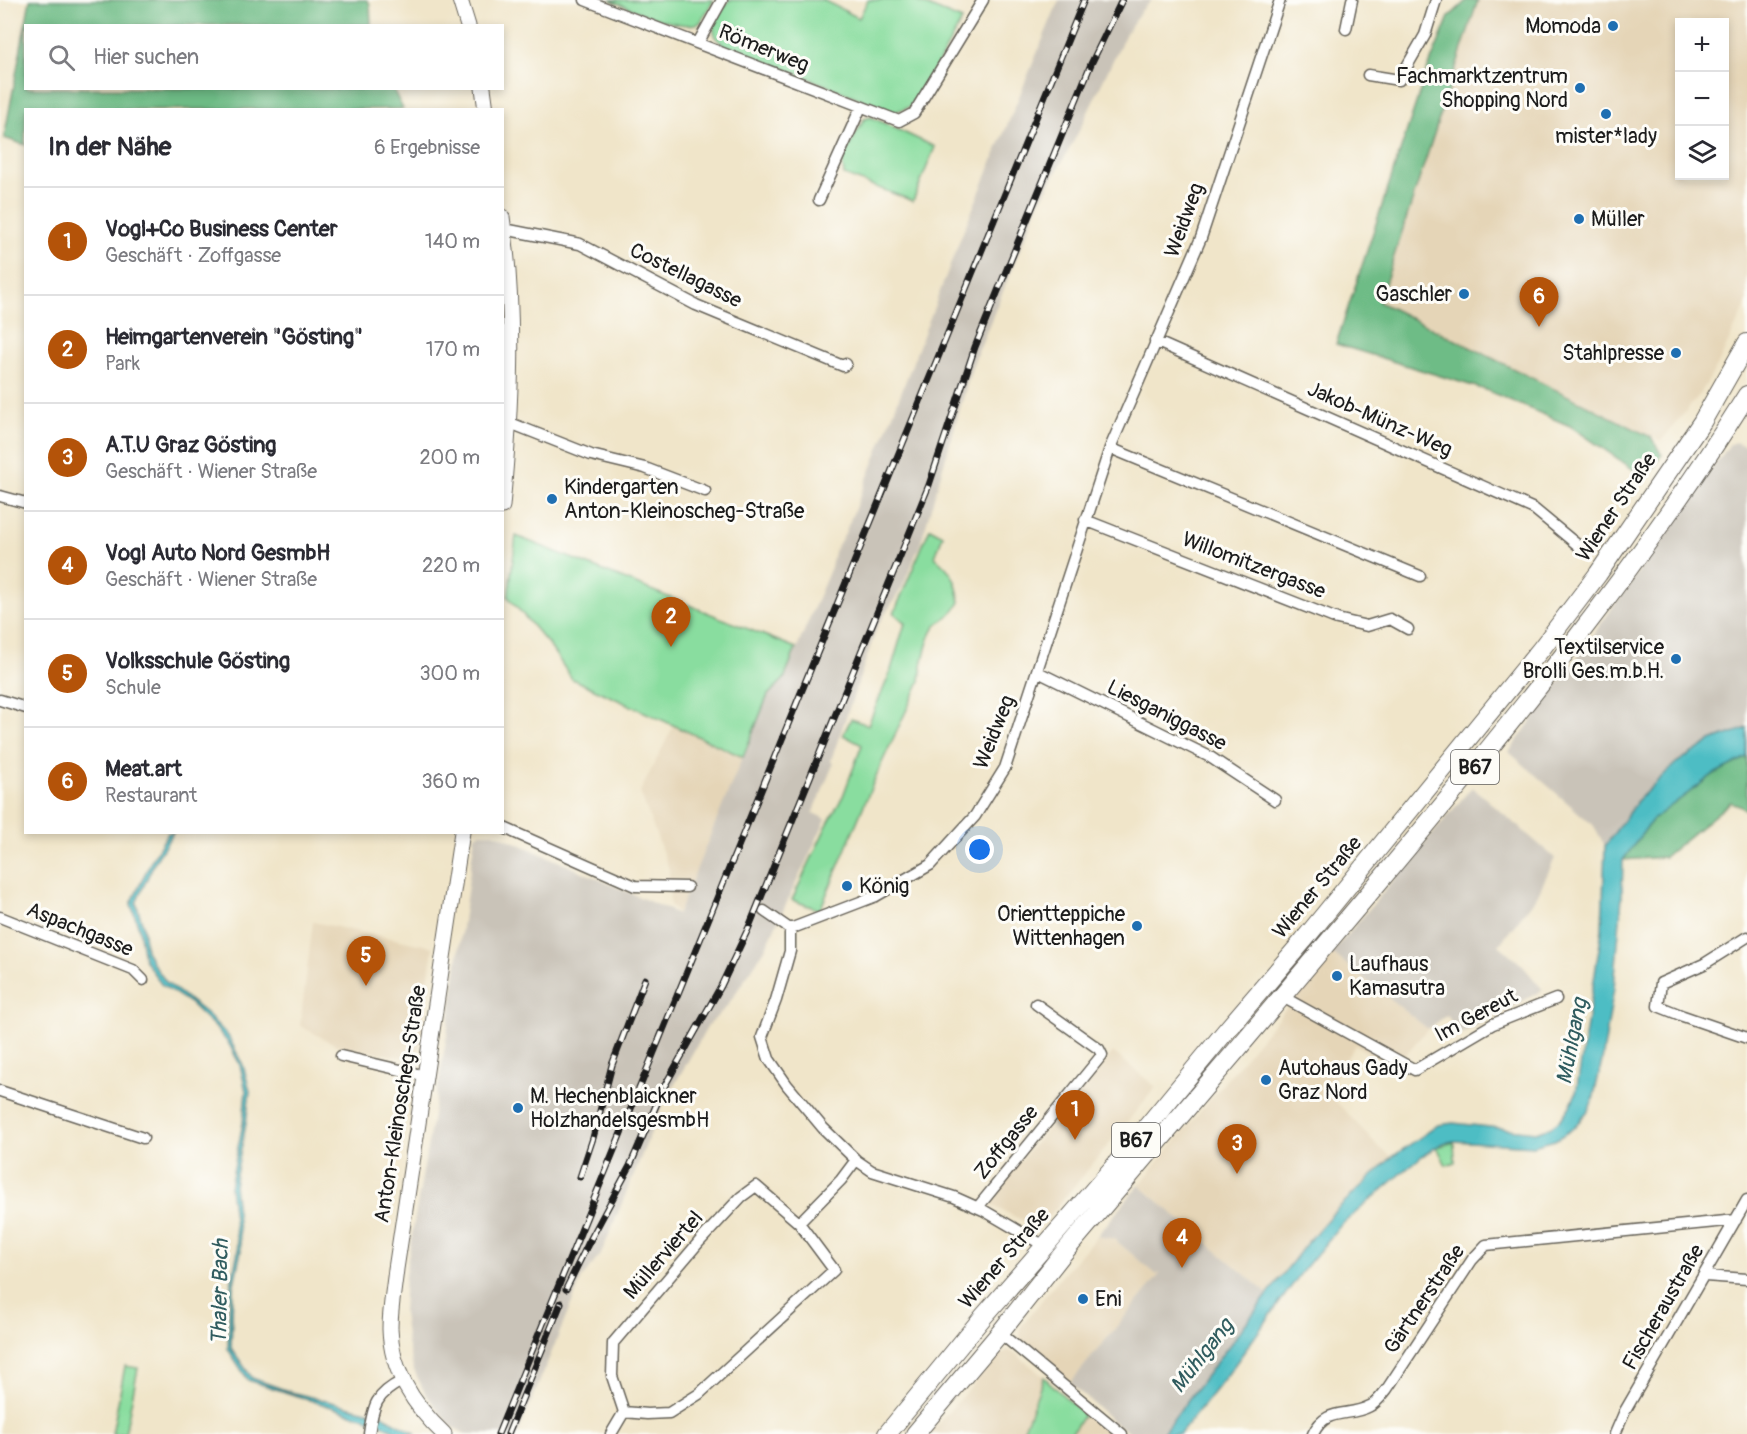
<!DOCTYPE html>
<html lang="de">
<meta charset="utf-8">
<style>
:root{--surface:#fff;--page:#f7f7f7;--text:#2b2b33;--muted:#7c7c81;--line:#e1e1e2;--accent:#b45309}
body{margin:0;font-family:Pangolin,sans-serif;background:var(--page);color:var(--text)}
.controls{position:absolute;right:18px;top:18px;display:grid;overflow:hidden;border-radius:0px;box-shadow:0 3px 9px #0003}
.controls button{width:54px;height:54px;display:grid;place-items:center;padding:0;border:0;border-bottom:2px solid var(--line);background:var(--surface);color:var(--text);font:30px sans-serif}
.you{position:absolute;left:980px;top:850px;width:21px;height:21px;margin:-15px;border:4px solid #fff;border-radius:50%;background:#1a73e8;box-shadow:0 0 0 9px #1a73e833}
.badge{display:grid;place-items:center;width:39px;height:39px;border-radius:50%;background:var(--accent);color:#fff;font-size:20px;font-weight:700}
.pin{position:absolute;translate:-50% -50px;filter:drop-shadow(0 2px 3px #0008)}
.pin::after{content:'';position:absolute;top:32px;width:21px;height:18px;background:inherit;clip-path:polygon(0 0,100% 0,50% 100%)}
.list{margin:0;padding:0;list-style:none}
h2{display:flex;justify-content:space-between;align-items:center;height:78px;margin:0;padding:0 24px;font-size:26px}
h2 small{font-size:20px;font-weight:400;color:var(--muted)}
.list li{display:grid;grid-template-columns:39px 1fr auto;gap:18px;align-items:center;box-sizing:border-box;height:108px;padding:0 24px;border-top:2px solid var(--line)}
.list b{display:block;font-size:22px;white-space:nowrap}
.list p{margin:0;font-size:20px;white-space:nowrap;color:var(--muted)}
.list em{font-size:20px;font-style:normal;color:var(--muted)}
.icon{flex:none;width:33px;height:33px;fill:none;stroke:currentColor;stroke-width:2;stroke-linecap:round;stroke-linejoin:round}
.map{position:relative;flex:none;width:1747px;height:1434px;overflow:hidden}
.search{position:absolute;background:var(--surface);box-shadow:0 3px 9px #0003;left:24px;top:24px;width:480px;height:66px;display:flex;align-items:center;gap:15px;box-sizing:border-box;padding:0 21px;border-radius:0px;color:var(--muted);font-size:22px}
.panel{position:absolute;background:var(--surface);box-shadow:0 3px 9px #0003;left:24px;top:108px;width:480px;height:726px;border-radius:0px}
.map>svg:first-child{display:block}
.built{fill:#e5d5b7;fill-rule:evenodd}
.industrial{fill:#c9c3b8}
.green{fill:#89dd9f;stroke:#527c5e;stroke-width:1.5}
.forest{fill:#6ebc86;stroke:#456c51;stroke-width:1.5}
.water{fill:#4ebdc4;stroke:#356c70;stroke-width:1.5}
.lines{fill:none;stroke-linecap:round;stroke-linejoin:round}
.minor-casing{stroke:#666259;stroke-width:13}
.secondary-casing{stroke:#666259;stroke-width:17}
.primary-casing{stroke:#666259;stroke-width:20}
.minor{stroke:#fff;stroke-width:10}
.secondary{stroke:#fff;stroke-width:15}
.primary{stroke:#fff;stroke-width:18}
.rail-casing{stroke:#1c1c1c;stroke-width:7}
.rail{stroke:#fdfcf7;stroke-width:4.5;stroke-dasharray:14;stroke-linecap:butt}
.poi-dot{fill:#1f6fb2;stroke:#fdfcf7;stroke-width:2}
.labels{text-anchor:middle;stroke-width:6;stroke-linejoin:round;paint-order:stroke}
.shield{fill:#fdfcf7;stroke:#605f5e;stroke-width:1.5}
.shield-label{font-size:20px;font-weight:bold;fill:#1c1c1c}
.poi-label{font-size:21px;fill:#1c1c1c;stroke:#fdfcf7;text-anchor:start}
.street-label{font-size:21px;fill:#1c1c1c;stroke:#fdfcf7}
.water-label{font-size:22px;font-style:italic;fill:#305c5f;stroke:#fdfcf7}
</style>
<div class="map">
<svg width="1747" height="1434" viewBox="0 0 1747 1434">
<rect width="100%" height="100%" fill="#fdfcf7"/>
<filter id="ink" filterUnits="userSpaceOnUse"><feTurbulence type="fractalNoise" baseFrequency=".0167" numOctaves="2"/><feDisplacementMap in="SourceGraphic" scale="12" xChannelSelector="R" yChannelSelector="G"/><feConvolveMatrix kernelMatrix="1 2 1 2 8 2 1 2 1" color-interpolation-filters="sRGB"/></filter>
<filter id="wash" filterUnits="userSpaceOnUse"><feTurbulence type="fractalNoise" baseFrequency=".008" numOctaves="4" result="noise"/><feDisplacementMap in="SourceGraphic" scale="24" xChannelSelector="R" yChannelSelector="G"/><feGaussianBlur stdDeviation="1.35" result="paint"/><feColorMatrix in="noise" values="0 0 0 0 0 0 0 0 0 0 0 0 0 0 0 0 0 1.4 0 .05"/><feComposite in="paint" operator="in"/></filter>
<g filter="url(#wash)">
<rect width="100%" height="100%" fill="#f0e5c9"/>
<path class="built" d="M1478,0H1747V302L1717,366L1700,394L1661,441L1374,303ZM1680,22H1724V176H1680Z
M674,725L743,757L678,914L670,905L669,869L640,792Z
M313,922L433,947L417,1060L336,1045L300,1026Z
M1332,953L1428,1029L1399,1061L1390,1067L1355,1045L1326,1091L1380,1148L1392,1157L1333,1213L1281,1276L1269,1295L1139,1185Z
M1113,1052L1156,1087L1043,1224L1037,1226L1030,1224L991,1205L989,1198L992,1194Z
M1097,1236L1114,1239L1157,1275L1159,1273L1160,1274L1070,1383L1020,1344V1328L1054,1285Z
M1008,1350L1016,1354L1044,1377L1022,1434H929L997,1357Z
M1084,1415L1109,1434H1071Z"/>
<path class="industrial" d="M1059,0H1152L1141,11L1126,33L1076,137L1040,201L973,364L921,542L902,588L878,625L831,760L833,765L813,813L826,819L765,949L727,1006L708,1026L661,1108L601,1254L582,1278L518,1434H466L451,1426L425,1393L413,1368L407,1343L403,1313L405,1275L447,1035L475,835L481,833H494L678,914L768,695L784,679L831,567L834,552L845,533L886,432L959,242Z
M1735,442L1747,447V728L1713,740L1637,801L1605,846L1594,826L1509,752L1730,444Z
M1472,787L1555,858L1537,896L1499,945L1522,965L1543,990L1459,1035L1447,1015L1428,1029L1332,953Z
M1139,1185L1269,1295L1162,1434H1131L1115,1423L1070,1383L1160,1274L1159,1273L1157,1275L1114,1239L1097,1236Z"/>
<path class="green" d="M610,0H714L700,23C676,31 633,9 610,0Z
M729,0H823L859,18L868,0H913L962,20L920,96L909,107L894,112L723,45L715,37L713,25Z
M871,117L935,147L913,201L844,175L842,160L864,119Z
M930,528L943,535L935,557C953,572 956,579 960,602C954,614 945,617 936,626C927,636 921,667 920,681L879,769L820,910L792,900L826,827L843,796L862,745L843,735L851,719L868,725L890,673L905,623L894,613Z
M516,536L796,648L784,679L768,695L743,757L572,679L549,645L508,597Z
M1454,1142L1455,1162L1446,1165L1437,1147Z
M125,1366L138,1368L125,1434H112Z
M1044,1377L1084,1415L1071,1434H1022Z"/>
<path class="forest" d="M30,0H367L370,4L371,25L26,26V88L393,89L403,109L26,110L25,145L4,138Z
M1467,0H1478L1379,302L1651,437L1662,455L1646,478L1570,426L1486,390L1336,344L1426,73L1449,17Z
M1747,757V810L1731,802L1664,857L1623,860L1652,820L1714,774Z"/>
<path class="water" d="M1747,728V757L1714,774L1652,820L1623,860L1622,897L1614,988L1602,1061L1593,1100L1587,1113L1571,1130L1555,1140L1533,1146L1454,1141L1443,1143L1422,1156L1340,1226L1301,1273L1228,1374L1180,1434H1162L1306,1244L1333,1213L1392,1157L1438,1125L1453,1123L1536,1132L1550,1127L1561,1119L1570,1106L1576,1093L1583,1050L1602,929L1605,846L1637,801L1676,763L1713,740Z
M168,833H173L154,863L136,903L143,926L146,951L156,968L166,982L206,1013L228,1036L243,1065L250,1091L246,1124L234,1185L241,1251L233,1288L231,1348L252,1378L291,1392L382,1415L417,1434H400L378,1422L248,1380L228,1349L230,1289L238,1251L230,1187L243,1123L246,1091L240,1065L229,1044L216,1028L191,1004L161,984L144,959L139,928L131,904L151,861Z"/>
</g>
<g filter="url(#ink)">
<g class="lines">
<g class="minor-casing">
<path id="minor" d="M585,0L899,121L914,113L983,0
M1346,29L1352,0
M698,43L722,0
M1368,75L1399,80L1425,35L1436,0
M819,200L861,107
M504,229L580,244L696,305L843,366L846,364
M1155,341L1534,509L1580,547
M510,423L591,455L645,468L705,491
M1110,448L1420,576
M0,496L26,503
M1085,520L1337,619L1367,626L1390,619L1408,629
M1038,672L1210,757L1275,800
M0,700L26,708
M502,827L635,886L687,887
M764,911L790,929V951L776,1000L762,1037L769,1059L787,1085L823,1128L856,1160L872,1171L954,1197L983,1210L1048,1248
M0,917L133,970L143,980
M790,929L876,896L930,865L975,816L1005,768L1110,448L1201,238L1280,0
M1747,937L1704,964L1661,983L1658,1006L1683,1016L1747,1038
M1281,996L1415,1070L1493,1024L1556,999
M341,1056L426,1076
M0,1091L143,1138
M978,1207L1102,1055L1099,1049L1036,1004
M799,1223L841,1180L856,1160
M1705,1276L1747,1279
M1000,1333L1122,1434
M369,1434C373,1405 376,1394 402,1381
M611,1434L624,1412L612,1376L613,1343L699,1242L741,1197L756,1186L799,1223L834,1270L699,1394L669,1413L647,1414L624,1412
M1313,1434C1326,1406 1348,1418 1370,1406C1377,1403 1382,1395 1387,1389L1472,1260L1486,1245L1736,1220
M1615,1434L1625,1411L1747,1200"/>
</g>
<g class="secondary-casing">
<path id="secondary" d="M460,0L468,26
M483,88L486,110
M502,217C516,312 511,410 502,506
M444,1434C415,1407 391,1371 390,1329C390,1309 394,1288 396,1269L462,832"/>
</g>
<g class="primary-casing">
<path id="primary" d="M887,1434L983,1317L1112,1169L1225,1032L1303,941L1541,649L1598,574L1702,422L1747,343
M915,1434L1000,1333L1060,1257C1168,1131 1276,1004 1383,877C1512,723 1640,566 1747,395"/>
</g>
<use href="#minor" class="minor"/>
<use href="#secondary" class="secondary"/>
<use href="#primary" class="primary"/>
<g class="rail-casing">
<path id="rail" d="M580,1177L593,1138L612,1065L645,979
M566,1289L588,1244L630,1166L664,1087L721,986L749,927L929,485L975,347L1091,64L1122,0
M498,1434L1084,0
M508,1434L561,1303"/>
</g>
<use href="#rail" class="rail"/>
</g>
</g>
<g class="poi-dot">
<circle cx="1613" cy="26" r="6"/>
<circle cx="1580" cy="88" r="6"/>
<circle cx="1606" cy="114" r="6"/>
<circle cx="1579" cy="219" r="6"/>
<circle cx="1464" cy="294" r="6"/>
<circle cx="1676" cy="353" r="6"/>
<circle cx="552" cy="499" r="6"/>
<circle cx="1676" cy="659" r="6"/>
<circle cx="847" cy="886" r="6"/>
<circle cx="1137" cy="926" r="6"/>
<circle cx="1337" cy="976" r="6"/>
<circle cx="1266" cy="1080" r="6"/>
<circle cx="518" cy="1108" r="6"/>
<circle cx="1083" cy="1299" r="6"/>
</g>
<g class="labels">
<g class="shield">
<rect x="1451" y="750" width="48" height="34" rx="4.5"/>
<rect x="1112" y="1123" width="48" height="34" rx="4.5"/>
</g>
<g class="shield-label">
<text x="1475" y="774">B67</text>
<text x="1136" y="1147">B67</text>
</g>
<g class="poi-label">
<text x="1601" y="33" text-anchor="end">Momoda</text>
<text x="1568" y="83" text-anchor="end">Fachmarktzentrum<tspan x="1568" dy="24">Shopping Nord</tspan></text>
<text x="1606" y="143" text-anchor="middle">mister*lady</text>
<text x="1591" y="226">Müller</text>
<text x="1452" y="301" text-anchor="end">Gaschler</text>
<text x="1664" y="360" text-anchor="end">Stahlpresse</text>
<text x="564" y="494">Kindergarten<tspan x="564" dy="24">Anton-Kleinoscheg-Straße</tspan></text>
<text x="1664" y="654" text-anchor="end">Textilservice<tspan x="1664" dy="24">Brolli Ges.m.b.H.</tspan></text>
<text x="859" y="893">König</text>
<text x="1125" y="921" text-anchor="end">Orientteppiche<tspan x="1125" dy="24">Wittenhagen</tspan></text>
<text x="1349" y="971">Laufhaus<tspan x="1349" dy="24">Kamasutra</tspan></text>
<text x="1278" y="1075">Autohaus Gady<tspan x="1278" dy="24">Graz Nord</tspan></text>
<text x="530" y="1103">M. Hechenblaickner<tspan x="530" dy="24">HolzhandelsgesmbH</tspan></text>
<text x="1095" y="1306">Eni</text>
</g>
<g class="street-label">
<text transform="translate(764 48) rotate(22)" y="7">Römerweg</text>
<text transform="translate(1184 220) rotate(-70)" y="7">Weidweg</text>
<text transform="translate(686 275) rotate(26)" y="7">Costellagasse</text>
<text transform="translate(1380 419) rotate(24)" y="7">Jakob-Münz-Weg</text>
<text transform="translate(1616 507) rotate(-56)" y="7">Wiener Straße</text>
<text transform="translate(1254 565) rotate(21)" y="7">Willomitzergasse</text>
<text transform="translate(1167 715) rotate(27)" y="7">Liesganiggasse</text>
<text transform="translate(994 732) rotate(-68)" y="7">Weidweg</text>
<text transform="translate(1317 887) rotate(-50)" y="7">Wiener Straße</text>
<text transform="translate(80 929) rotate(22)" y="7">Aspachgasse</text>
<text transform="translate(1476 1015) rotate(-28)" y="7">Im Gereut</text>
<text transform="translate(400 1104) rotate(-81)" y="7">Anton-Kleinoscheg-Straße</text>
<text transform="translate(1006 1142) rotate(-51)" y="7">Zoffgasse</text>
<text transform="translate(663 1255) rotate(-49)" y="7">Müllerviertel</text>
<text transform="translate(1004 1258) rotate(-49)" y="7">Wiener Straße</text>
<text transform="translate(1424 1299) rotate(-56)" y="7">Gärtnerstraße</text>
<text transform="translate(1663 1307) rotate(-60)" y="7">Fischeraustraße</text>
</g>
<g class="water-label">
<text transform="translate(1571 1041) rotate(-79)" y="8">Mühlgang</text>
<text transform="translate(219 1292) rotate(-89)" y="8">Thaler Bach</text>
<text transform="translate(1201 1355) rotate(-52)" y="8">Mühlgang</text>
</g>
</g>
</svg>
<div class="controls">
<button>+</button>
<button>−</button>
<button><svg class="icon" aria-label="layers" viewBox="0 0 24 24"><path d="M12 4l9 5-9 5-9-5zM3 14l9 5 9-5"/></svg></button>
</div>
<div class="you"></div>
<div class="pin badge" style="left:1075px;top:1140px">1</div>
<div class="pin badge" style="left:671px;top:647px">2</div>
<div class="pin badge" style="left:1237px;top:1174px">3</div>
<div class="pin badge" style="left:1182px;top:1268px">4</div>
<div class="pin badge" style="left:366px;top:986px">5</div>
<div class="pin badge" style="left:1539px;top:327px">6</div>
<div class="search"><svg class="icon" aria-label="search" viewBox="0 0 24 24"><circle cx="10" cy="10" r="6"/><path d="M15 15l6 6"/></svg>Hier suchen</div>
<section class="panel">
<h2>In der Nähe<small>6 Ergebnisse</small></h2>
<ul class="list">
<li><span class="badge">1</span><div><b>Vogl+Co Business Center</b><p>Geschäft · Zoffgasse</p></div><em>140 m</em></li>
<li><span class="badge">2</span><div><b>Heimgartenverein &quot;Gösting&quot;</b><p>Park</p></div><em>170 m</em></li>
<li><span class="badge">3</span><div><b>A.T.U Graz Gösting</b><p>Geschäft · Wiener Straße</p></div><em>200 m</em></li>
<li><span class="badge">4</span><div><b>Vogl Auto Nord GesmbH</b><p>Geschäft · Wiener Straße</p></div><em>220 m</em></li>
<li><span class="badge">5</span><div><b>Volksschule Gösting</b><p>Schule</p></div><em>300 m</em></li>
<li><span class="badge">6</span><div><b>Meat.art</b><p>Restaurant</p></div><em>360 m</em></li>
</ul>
</section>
</div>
